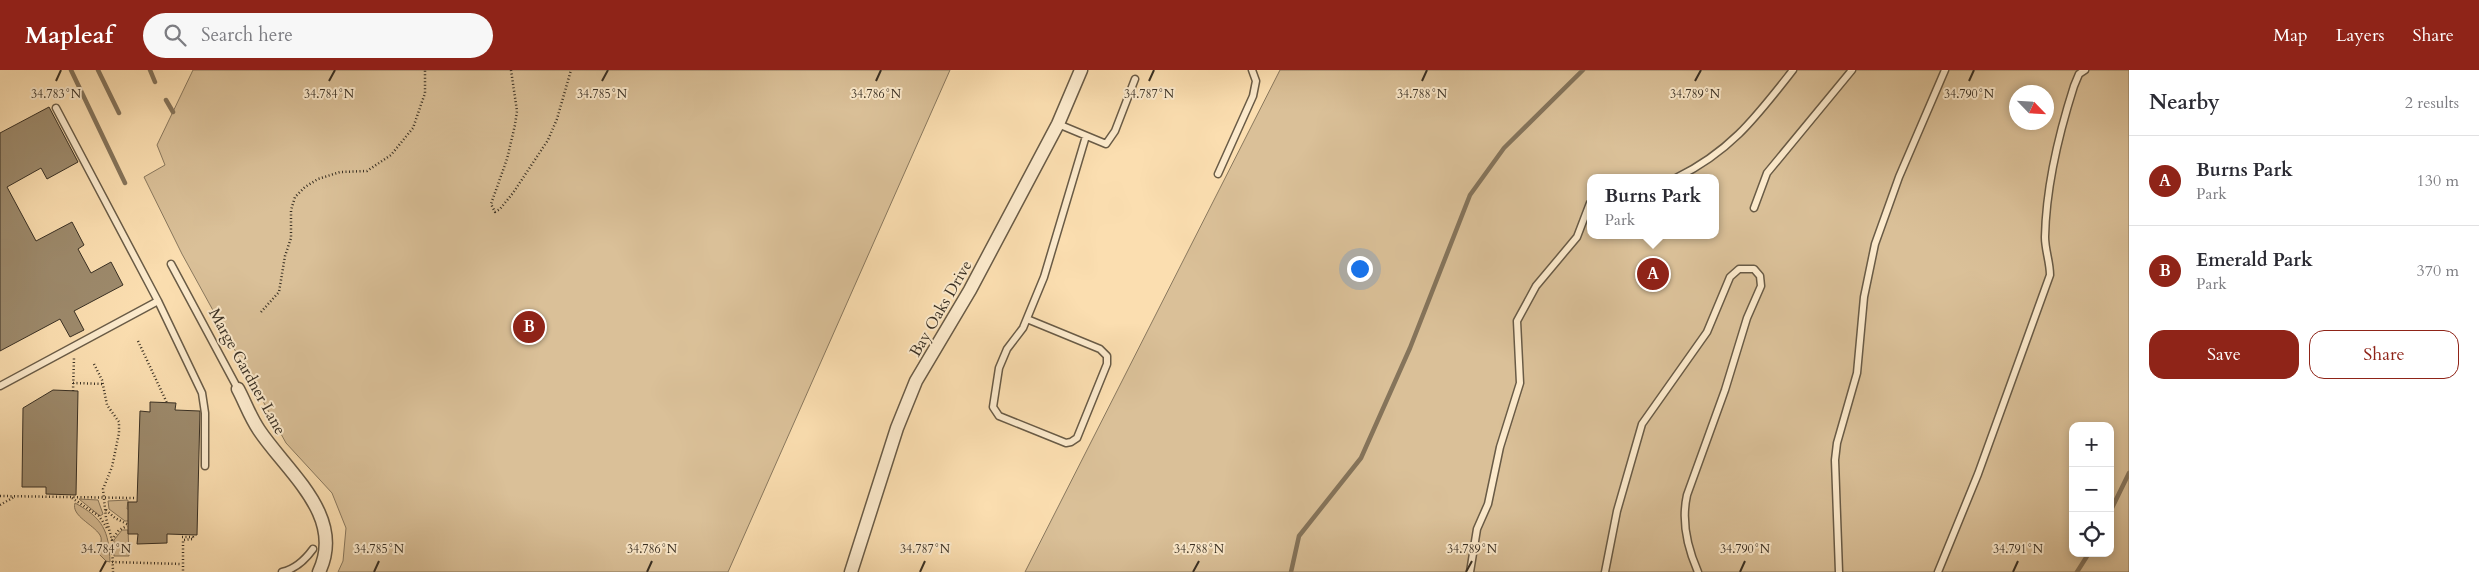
<!DOCTYPE html>
<meta charset="utf-8">
<style>
:root{--surface:#fff;--page:#f7f7f7;--text:#2b2b33;--muted:#7c7c81;--line:#e1e1e2;--accent:#8f2418}
body{margin:0;font-family:Cardo,serif;background:var(--page);color:var(--text)}
.controls{position:absolute;right:15px;bottom:15px;display:grid;overflow:hidden;border-radius:10px;box-shadow:0 2px 8px #0003}
.controls button{width:45px;height:45px;display:grid;place-items:center;padding:0;border:0;border-bottom:1px solid var(--line);background:var(--surface);color:var(--text);font:25px sans-serif}
.compass{position:absolute;left:2009px;top:15px;width:45px;height:45px;border-radius:50%;background:var(--surface);box-shadow:0 2px 8px #0003;rotate:115deg}
.you{position:absolute;left:1359px;top:198px;width:18px;height:18px;margin:-12px;border:4px solid #fff;border-radius:50%;background:#1a73e8;box-shadow:0 0 0 8px #1a73e833}
.badge{display:grid;place-items:center;width:32px;height:32px;border-radius:50%;background:var(--accent);color:#fff;font-size:16px;font-weight:700}
.pin{position:absolute;translate:-50% -50%;border:2px solid #fff;box-shadow:0 1px 5px #0006}
.popup{position:absolute;left:1587px;top:104px;width:132px;height:65px;box-sizing:border-box;display:grid;place-content:center;border-radius:10px;background:var(--surface);filter:drop-shadow(0 1px 4px #0005);font-size:16px;white-space:nowrap;color:var(--muted)}
.popup b{font-size:19px;color:var(--text)}
.popup::after{content:'';position:absolute;left:50%;top:100%;margin-left:-10px;border:10px solid transparent;border-top-color:var(--surface)}
.list{margin:0;padding:0;list-style:none}
h2{display:flex;justify-content:space-between;align-items:center;height:65px;margin:0;padding:0 20px;font-size:21px}
h2 small{font-size:16px;font-weight:400;color:var(--muted)}
.list li{display:grid;grid-template-columns:32px 1fr auto;gap:15px;align-items:center;box-sizing:border-box;height:90px;padding:0 20px;border-top:1px solid var(--line)}
.list b{display:block;font-size:19px;white-space:nowrap}
.list p{margin:0;font-size:16px;white-space:nowrap;color:var(--muted)}
.list em{font-size:16px;font-style:normal;color:var(--muted)}
.actions{display:flex;gap:10px;padding:15px 20px}
.actions a{flex:1;padding:11px 0;border:1px solid var(--accent);border-radius:15px;text-align:center;font-size:18px;color:var(--accent)}
.actions .main{background:var(--accent);color:#fff}
.icon{flex:none;width:28px;height:28px;fill:none;stroke:currentColor;stroke-width:2;stroke-linecap:round;stroke-linejoin:round}
.map{position:relative;flex:none;width:2129px;height:502px;overflow:hidden}
header{display:flex;align-items:center;gap:30px;box-sizing:border-box;height:70px;padding:0 25px;background:var(--accent);color:#fff}
header strong{font-size:24px}
nav{display:flex;gap:28px;margin-inline-start:auto;font-size:18px}
.search{width:350px;height:45px;background:var(--page);display:flex;align-items:center;gap:12px;box-sizing:border-box;padding:0 18px;border-radius:28px;color:var(--muted);font-size:19px}
main{display:flex}
aside{flex:1;background:var(--surface)}
.map>svg:first-child{display:block}
.green{fill:#dac098;stroke:#89785e;fill-rule:evenodd}
.lines{fill:none;stroke-linecap:round;stroke-linejoin:round}
.stream{stroke:#85745b;stroke-width:4.5}
.building{fill:#9d8a6c;stroke:#382f23}
.lane-casing{stroke:#695b46;stroke-width:9}
.street-casing{stroke:#695b46;stroke-width:15}
.path{stroke:#382f23;stroke-width:2.5;stroke-dasharray:1 2.5;stroke-linecap:butt}
.lane{stroke:#fceacc;stroke-width:6}
.street{stroke:#fceacc;stroke-width:12}
.ticks{fill:none;stroke:#382f23;stroke-width:2}
.labels{text-anchor:middle;stroke-width:4;stroke-linejoin:round;paint-order:stroke}
.street-label{font-size:16px;fill:#382f23;stroke:#fceacc}
.ticks-label{font-size:12px;text-anchor:middle;fill:#382f23;stroke:#fceacc;stroke-width:4;stroke-linejoin:round;paint-order:stroke}
</style>
<header>
<strong>Mapleaf</strong>
<div class="search"><svg class="icon" aria-label="search" viewBox="0 0 24 24"><circle cx="10" cy="10" r="6"/><path d="M15 15l6 6"/></svg>Search here</div>
<nav><a>Map</a><a>Layers</a><a>Share</a></nav>
</header>
<main>
<div class="map">
<svg width="2129" height="502" viewBox="0 0 2129 502">
<rect width="100%" height="100%" fill="#fbdeb0"/>
<filter id="stains"><feTurbulence type="fractalNoise" baseFrequency=".004" numOctaves="4"/><feColorMatrix values="0 0 0 0 .2 0 0 0 0 .09 0 0 0 0 .02 0 0 0 .5 -.17"/></filter>
<radialGradient id="worn" r=".72"><stop offset=".6" stop-color="#630" stop-opacity="0"/><stop offset="1" stop-color="#630" stop-opacity=".3"/></radialGradient>
<path class="green" d="M193,0H950L728,502H338L343,491L346,458L332,423L286,373L182,184L144,107L165,95L157,75Z
M1280,0H2129V502H1025ZM2016,22H2046V52H2016ZM1590,108H1716V165H1590ZM2073,356H2110V483H2073Z
M79,429L98,430L103,444L100,446Z
M128,430L127,439H132L131,451H125L109,439L108,431Z
M75,433C103,448 109,461 110,492L106,491L99,484C97,477 104,472 100,465C93,454 71,446 75,433Z
M122,460H128L129,486H114V470Z"/>
<g class="lines">
<path class="stream" d="M71,0L125,113
M98,0L119,43
M150,0L155,12
M166,30L173,42
M2110,442L2129,403
M1291,502L1299,466L1361,388L1410,278L1470,125L1504,78L1583,0
M2077,502L2089,483"/>
</g>
<path class="building" d="M49,37L78,92L47,109L41,98L7,117L36,171L72,152L84,175L78,179L91,203L111,192L123,215L74,241L84,260L70,267L60,249L0,281V63Z
M53,320L78,321L76,425L46,424V417H22L23,338Z
M150,332L176,333L175,340L200,341L197,465L167,464V473L137,474L138,464H128V432H137L140,341L150,342Z"/>
<g class="lines">
<g class="lane-casing">
<path id="lane" d="M56,38L158,231L202,323L205,343V396
M1058,54L1106,74L1115,61L1135,9
M1218,104L1253,26L1256,11L1252,0
M1676,108C1731,81 1756,47 1793,0
M1754,138L1767,103L1852,0
M171,194L238,319
M1027,249L1100,279L1107,286V294L1077,368L1071,372L1066,373L999,346L993,337L999,298L1007,279L1023,258L1044,207L1086,66
M0,316L158,231
M282,502C296,499 305,490 313,479
M1470,502L1477,459L1488,434L1500,377L1520,313L1517,251L1536,216L1577,167L1590,133
M1605,502L1617,441L1642,354L1707,262L1730,207L1739,199H1754L1760,206L1761,216L1747,248L1725,320L1687,425C1681,452 1687,477 1698,502
M1839,502L1835,390L1837,373L1857,303L1864,227L1875,174L1899,107L1945,0
M1938,502L1978,404L2050,205C2050,192 2045,180 2045,167C2046,117 2059,63 2074,16L2079,4L2085,0"/>
</g>
<g class="street-casing">
<path id="street" d="M238,319C245,332 250,347 259,360C287,402 346,446 319,502
M851,502L897,358L916,311L970,220L1058,54L1081,0"/>
</g>
<path class="path" d="M511,0L517,41L515,55L507,89L491,134L495,142L500,139L513,123L548,70L557,49L571,0
M261,242L279,222L285,186L291,168V140L295,127L305,117L318,109L340,102L367,101L391,85L413,58L425,23V0
M138,271L167,333
M94,294L102,310L107,335L119,352V363L112,397L103,419L106,448L112,470L113,502
M73,313L104,314
M73,321L74,288
M0,426L134,428
M72,428L99,446L107,458
M0,435L14,427
M106,440L115,448L129,455
M182,467H193V469L183,470V502
M112,470L119,460L127,456
M112,492L182,494"/>
<use href="#lane" class="lane"/>
<use href="#street" class="street"/>
</g>
<path class="ticks" d="M56,11L61,0M329,11L335,0M602,11L608,0M876,11L881,0M1149,11L1154,0M1422,11L1427,0M1695,11L1701,0M1969,11L1974,0M100,502L106,491M374,502L379,491M647,502L652,491M920,502L925,491M1193,502L1199,491M1466,502L1472,491M1740,502L1745,491M2013,502L2018,491"/>
<g class="labels">
<g class="street-label">
<text transform="translate(940 238) rotate(-60)" y="6">Bay Oaks Drive</text>
<text transform="translate(248 301) rotate(61)" y="6">Marge Gardner Lane</text>
</g>
</g>
<g class="ticks-label">
<text x="56" y="28">34.783°N</text>
<text x="329" y="28">34.784°N</text>
<text x="602" y="28">34.785°N</text>
<text x="876" y="28">34.786°N</text>
<text x="1149" y="28">34.787°N</text>
<text x="1422" y="28">34.788°N</text>
<text x="1969" y="28">34.790°N</text>
<text x="1695" y="28">34.789°N</text>
<text x="106" y="483">34.784°N</text>
<text x="379" y="483">34.785°N</text>
<text x="652" y="483">34.786°N</text>
<text x="925" y="483">34.787°N</text>
<text x="1199" y="483">34.788°N</text>
<text x="1472" y="483">34.789°N</text>
<text x="1745" y="483">34.790°N</text>
<text x="2018" y="483">34.791°N</text>
</g>
<rect width="100%" height="100%" filter="url(#stains)"/>
<rect width="100%" height="100%" fill="url(#worn)"/>
</svg>
<div class="controls">
<button>+</button>
<button>−</button>
<button><svg class="icon" aria-label="locate" viewBox="0 0 24 24"><circle cx="12" cy="12" r="6"/><path d="M12 2v4M12 18v4M2 12h4M18 12h4"/></svg></button>
</div>
<svg class="compass" viewBox="-18 -18 36 36"><path d="M0-13l5 13h-10z" fill="#e53935"/><path d="M0 13l5-13h-10z" fill="#7c7c81"/></svg>
<div class="you"></div>
<div class="pin badge" style="left:1653px;top:204px">A</div>
<div class="popup"><b>Burns Park</b>Park</div>
<div class="pin badge" style="left:529px;top:257px">B</div>
</div>
<aside>
<h2>Nearby<small>2 results</small></h2>
<ul class="list">
<li><span class="badge">A</span><div><b>Burns Park</b><p>Park</p></div><em>130 m</em></li>
<li><span class="badge">B</span><div><b>Emerald Park</b><p>Park</p></div><em>370 m</em></li>
</ul>
<div class="actions"><a class="main">Save</a><a>Share</a></div>
</aside>
</main>
